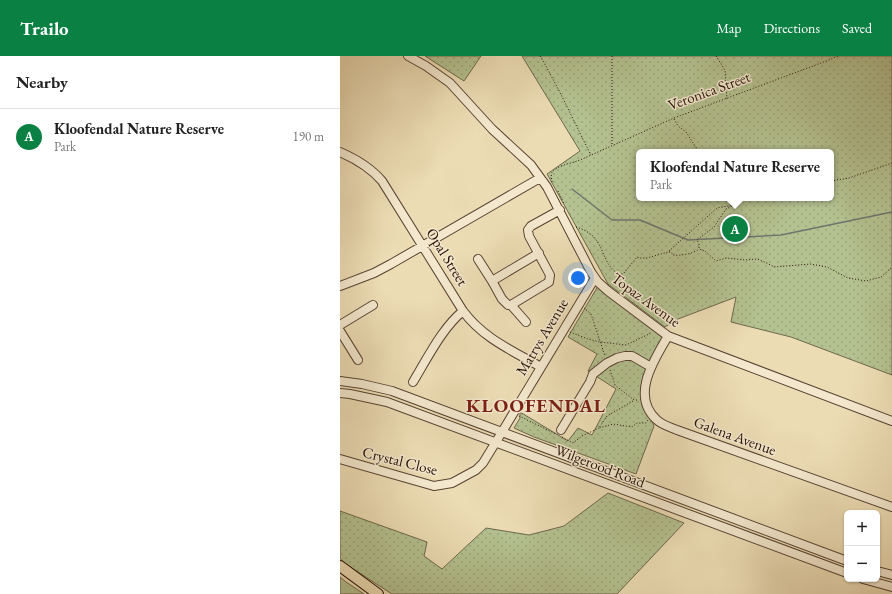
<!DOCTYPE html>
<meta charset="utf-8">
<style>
:root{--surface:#fff;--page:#f6f6f6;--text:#222;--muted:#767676;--line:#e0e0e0;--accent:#0b8043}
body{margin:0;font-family:"EB Garamond",serif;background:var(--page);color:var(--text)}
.controls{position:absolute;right:12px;bottom:12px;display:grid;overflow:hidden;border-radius:6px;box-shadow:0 1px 3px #0004}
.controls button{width:36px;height:36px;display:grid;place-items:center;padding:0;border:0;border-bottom:1px solid var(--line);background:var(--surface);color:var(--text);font:20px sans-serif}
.you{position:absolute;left:238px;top:222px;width:14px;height:14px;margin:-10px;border:3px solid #fff;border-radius:50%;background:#1a73e8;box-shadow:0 0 0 6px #1a73e833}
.badge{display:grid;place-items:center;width:26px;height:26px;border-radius:50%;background:var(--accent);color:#fff;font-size:13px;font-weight:700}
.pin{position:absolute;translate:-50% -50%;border:2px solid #fff;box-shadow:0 1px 4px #0006}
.popup{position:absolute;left:296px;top:93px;width:198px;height:52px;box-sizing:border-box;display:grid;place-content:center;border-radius:6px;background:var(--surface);filter:drop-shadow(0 1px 3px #0005);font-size:13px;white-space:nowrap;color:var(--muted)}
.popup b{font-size:15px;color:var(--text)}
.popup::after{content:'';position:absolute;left:50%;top:100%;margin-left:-8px;border:8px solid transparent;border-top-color:var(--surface)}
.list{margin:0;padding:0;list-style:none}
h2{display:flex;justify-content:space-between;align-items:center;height:52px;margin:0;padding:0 16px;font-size:17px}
h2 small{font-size:13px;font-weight:400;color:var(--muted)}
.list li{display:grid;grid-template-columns:26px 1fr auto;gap:12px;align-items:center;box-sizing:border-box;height:56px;padding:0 16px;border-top:1px solid var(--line)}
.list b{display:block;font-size:15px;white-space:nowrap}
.list p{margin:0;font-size:13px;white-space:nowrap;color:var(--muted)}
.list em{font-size:13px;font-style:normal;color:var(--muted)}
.map{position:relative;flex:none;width:552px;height:538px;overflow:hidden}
header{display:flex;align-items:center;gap:24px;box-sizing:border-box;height:56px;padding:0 20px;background:var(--accent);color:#fff}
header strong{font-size:19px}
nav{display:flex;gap:22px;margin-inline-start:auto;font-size:14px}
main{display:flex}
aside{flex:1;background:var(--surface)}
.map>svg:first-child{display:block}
.grass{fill:#b4c190;stroke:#6e684c}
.park{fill:url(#park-dots);stroke:#6e684c;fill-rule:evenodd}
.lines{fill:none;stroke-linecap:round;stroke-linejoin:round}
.stream{stroke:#6c766e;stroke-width:1.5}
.minor-casing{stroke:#584332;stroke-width:10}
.major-casing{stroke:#271007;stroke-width:12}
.path{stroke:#271007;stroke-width:1;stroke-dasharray:1 2;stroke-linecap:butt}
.minor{stroke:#f3e8ce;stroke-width:8}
.major{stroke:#ecdcb4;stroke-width:10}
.labels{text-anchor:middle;stroke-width:3;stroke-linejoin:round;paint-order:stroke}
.street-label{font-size:15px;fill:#271007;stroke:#f3e8ce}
.district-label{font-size:19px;font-weight:bold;letter-spacing:1px;fill:#7a1f14;stroke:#f3e8ce}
</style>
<header>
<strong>Trailo</strong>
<nav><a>Map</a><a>Directions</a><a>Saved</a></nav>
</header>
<main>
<aside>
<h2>Nearby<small></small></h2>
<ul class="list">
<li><span class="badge">A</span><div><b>Kloofendal Nature Reserve</b><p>Park</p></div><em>190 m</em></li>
</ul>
</aside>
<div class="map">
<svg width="552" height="538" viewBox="0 0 552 538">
<defs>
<pattern id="park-dots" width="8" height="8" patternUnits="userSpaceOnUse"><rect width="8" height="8" fill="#b4c190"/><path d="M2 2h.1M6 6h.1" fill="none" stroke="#9ba57b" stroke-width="1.8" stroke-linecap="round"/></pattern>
</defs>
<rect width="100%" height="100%" fill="#ecdcb4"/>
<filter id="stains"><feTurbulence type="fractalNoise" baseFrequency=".005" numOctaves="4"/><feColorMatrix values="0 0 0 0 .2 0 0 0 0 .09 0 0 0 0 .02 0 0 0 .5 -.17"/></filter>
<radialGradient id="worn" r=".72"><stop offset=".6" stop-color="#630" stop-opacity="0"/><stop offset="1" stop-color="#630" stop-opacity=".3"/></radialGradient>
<path class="grass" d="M0,521L6,526L24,538H0Z"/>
<path class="park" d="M85,0H141L124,25Z
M182,0H552V319L451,281L391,266L396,241L338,263L325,271L268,228L207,118L240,95ZM299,96H491V142H299Z
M258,230L324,283L302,343L314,370L296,418L194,381L174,372L180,362V356L228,385L238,372L252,379L276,333L248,315L257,298L228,281Z
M268,437L344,467L277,538H52L4,507L0,502V455L87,486L84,500L102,513L146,472L189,479L224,470Z"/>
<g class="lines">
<path class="stream" d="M232,133L272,164H300L348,184L441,179L552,156"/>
<g class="minor-casing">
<path id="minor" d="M68,0L86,10L110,27L152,73L191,109L207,131L251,216L258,226L268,235L328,280L552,365
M0,96C16,103 31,112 42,125L123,255C143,282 171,294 201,311
M138,203L152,225L162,243L168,249H171L186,266
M152,225L199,197
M0,230L34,217L51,208L200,122
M171,249L209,226L210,219L189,180L188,174L191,170L220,154
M0,269L33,249
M0,275L18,304
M328,280C314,304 290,340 317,364C322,369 330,371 337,374L552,451
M0,325L22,328L52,335L507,505
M73,326C87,303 102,272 123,255
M0,337L10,338L47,346L507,517
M221,374L250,326L253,318L267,307L277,302L285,300H292L311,311
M0,403L94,430L112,427L136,414L143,407L162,376L255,222
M537,515L552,519
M523,523L552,531"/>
</g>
<g class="major-casing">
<path id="major" d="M0,510L38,538"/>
</g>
<path class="path" d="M200,0C219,32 234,66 251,99
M272,0V89
M376,0L385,14L387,43
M334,63L338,70L346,76L359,96
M491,125L509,122L552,107
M212,126L211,118C216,109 230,108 240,104L334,62L489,4L498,0
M218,135L224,148
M408,142L386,153L374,171L357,184L359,188V193L365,195L376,205L386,202L405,204L417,203L427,207L434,211L471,208L487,211L508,222L526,225L541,221L552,211
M236,171C269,181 257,206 280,219L284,217L297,201L300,202H307L328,196L377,152L393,149
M329,196H331L333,199C340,200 353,198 359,193
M244,252L251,258L265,300
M230,276L248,283L260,286L286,289L309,278L311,275
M270,314L275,329L294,344H298
M293,345L267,360L259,372L273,368L292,371L297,367H306L308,364
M179,360L216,378
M222,381L233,387L242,380L259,372"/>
<use href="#minor" class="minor"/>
<use href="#major" class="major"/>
</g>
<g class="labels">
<g class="street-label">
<text transform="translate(369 35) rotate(-20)" y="5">Veronica Street</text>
<text transform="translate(107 201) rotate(58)" y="5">Opal Street</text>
<text transform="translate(306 244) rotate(36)" y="5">Topaz Avenue</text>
<text transform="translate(202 281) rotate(-59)" y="5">Matrys Avenue</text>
<text transform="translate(395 380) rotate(20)" y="5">Galena Avenue</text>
<text transform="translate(60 405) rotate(14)" y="5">Crystal Close</text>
<text transform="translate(260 410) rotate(21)" y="5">Wilgerood Road</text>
</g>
<g class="district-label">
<text x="196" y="356">KLOOFENDAL</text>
</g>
</g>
<rect width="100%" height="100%" filter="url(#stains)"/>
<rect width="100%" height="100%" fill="url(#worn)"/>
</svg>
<div class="controls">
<button>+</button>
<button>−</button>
</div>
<div class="you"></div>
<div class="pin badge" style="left:395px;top:173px">A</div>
<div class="popup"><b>Kloofendal Nature Reserve</b>Park</div>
</div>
</main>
